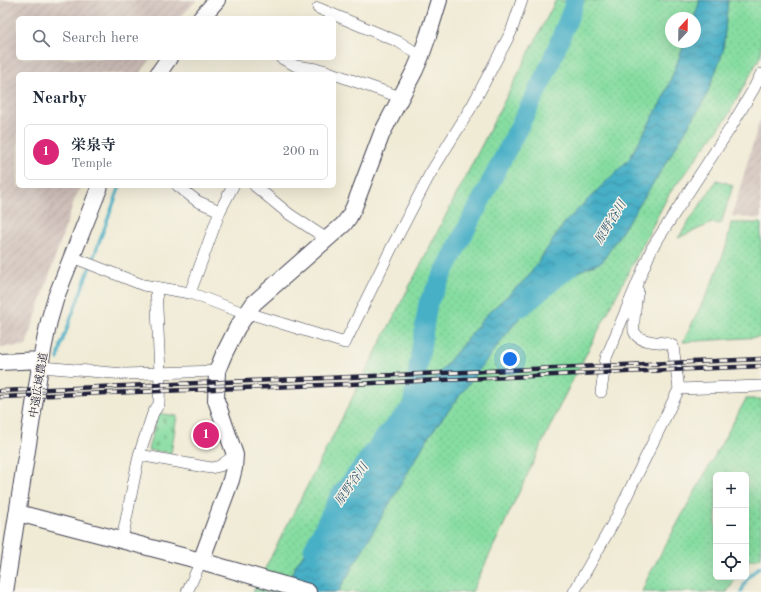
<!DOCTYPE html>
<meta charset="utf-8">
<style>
:root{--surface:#fff;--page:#f2f2f3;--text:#1f2937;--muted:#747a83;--line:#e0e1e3;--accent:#db2777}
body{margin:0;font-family:"Old Standard TT","Noto Serif JP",serif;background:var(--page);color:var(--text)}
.controls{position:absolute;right:12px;bottom:12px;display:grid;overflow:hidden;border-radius:6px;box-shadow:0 4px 16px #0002}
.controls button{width:36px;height:36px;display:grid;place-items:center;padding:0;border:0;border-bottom:1px solid var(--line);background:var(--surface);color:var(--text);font:20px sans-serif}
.compass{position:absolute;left:665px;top:12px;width:36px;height:36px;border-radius:50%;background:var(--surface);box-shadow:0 4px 16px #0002;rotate:22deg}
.you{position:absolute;left:510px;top:359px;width:14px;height:14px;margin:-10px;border:3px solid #fff;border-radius:50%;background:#1a73e8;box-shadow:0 0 0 6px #1a73e833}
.badge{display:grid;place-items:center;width:26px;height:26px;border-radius:50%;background:var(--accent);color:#fff;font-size:13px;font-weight:700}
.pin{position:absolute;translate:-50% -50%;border:2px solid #fff;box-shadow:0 1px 4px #0006}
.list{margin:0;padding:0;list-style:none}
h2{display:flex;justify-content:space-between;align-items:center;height:52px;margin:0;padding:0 16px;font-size:17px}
h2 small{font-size:13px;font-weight:400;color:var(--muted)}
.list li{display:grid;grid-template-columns:26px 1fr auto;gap:12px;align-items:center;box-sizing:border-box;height:56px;margin:0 8px 8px;padding:0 8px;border:1px solid var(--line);border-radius:6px}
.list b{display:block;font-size:15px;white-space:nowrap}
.list p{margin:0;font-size:13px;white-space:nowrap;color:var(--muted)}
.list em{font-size:13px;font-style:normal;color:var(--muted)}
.icon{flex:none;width:22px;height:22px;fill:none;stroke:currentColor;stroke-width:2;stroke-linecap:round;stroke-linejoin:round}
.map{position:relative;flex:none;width:761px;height:592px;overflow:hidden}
.search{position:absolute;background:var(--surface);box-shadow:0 4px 16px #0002;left:16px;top:16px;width:320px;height:44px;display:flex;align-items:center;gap:10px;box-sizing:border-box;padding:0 14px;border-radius:6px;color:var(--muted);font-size:15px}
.panel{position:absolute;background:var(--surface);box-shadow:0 4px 16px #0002;left:16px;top:72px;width:320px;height:116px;border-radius:6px}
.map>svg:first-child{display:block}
.industrial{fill:url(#industrial-furrows)}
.grass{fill:url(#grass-dots);stroke:#54806e;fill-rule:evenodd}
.cemetery{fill:url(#cemetery-stones);stroke:#54806e}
.water{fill:url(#water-waves);stroke:#346880}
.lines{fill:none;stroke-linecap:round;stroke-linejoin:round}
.stream{stroke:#47afc6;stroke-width:3}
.river{stroke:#47afc6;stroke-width:19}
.street-casing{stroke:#414052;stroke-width:12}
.secondary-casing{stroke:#414052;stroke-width:18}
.street{stroke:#fff;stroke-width:11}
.secondary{stroke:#fff;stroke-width:16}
.rail-casing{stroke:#22223b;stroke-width:4.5}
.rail{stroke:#f7f3e8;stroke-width:3;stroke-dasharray:9;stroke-linecap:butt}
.labels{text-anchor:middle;stroke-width:3;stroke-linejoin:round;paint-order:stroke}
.street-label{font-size:11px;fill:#22223b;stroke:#f7f3e8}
.water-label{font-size:12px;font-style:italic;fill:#315a73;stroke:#f7f3e8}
</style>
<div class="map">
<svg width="761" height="592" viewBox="0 0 761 592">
<defs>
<pattern id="industrial-furrows" width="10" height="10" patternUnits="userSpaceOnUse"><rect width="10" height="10" fill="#cfc0ba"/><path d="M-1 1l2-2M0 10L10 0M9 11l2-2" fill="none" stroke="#b1a5a1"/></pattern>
<pattern id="grass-dots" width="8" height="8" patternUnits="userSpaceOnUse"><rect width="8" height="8" fill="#86dda1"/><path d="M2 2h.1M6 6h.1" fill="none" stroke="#73bd8c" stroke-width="1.8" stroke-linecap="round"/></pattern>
<pattern id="cemetery-stones" width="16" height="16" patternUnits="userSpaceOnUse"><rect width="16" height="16" fill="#86dda1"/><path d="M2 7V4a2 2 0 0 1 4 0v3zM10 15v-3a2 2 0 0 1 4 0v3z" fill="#73bd8c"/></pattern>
<pattern id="water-waves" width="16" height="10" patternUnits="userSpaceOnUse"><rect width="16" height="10" fill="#47afc6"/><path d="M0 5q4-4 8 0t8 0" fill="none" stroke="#3b8ea2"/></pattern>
</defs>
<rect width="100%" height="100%" fill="#f7f3e8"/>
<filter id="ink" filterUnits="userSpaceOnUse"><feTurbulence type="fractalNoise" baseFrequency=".025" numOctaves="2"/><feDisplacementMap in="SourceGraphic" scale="8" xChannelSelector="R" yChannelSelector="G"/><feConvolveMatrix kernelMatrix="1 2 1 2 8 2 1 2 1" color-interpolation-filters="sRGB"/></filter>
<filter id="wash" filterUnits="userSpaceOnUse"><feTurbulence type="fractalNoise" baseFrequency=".012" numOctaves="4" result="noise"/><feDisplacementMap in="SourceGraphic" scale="16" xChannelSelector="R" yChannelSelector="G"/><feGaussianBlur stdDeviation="0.9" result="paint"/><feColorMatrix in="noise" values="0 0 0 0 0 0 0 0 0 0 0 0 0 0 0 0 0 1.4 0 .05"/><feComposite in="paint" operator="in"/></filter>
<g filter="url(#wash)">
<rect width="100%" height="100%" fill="#f0ebd5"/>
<path class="industrial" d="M0,0H197L179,18H18V58H151L140,74H18V186H81L74,201L26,346L0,347Z
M761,119V219L732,216L759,122Z"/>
<path class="grass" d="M556,0H761V55L726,119L669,194L564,397L472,592H253ZM671,18H695V42H671Z
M717,180L733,185L721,224L712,223L678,238Z
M731,223H761V337L683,342L714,279L726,247Z
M746,399H761V558L747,561L746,563V475H716V577H737L727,592H642L648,577Z"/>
<path class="cemetery" d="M158,413L177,416L171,453L148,450Z"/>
<path class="water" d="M700,0H728L723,52L705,99L656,179L602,262L546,285L505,336L429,436L338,592H282L297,563L361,474L412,407L487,314L528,277L565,222L629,159L664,97L685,42H695V18H694Z"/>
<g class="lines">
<path class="stream" d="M58,359L61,345L120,186
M741,592L747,579L759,567H761"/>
<path class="river" d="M522,307L570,267
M412,407L428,303L518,129L549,67L571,12L575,0
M313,549L339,497L387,434L412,407L431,389"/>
</g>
</g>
<g filter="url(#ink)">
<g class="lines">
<g class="street-casing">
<path id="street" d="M318,8L399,42L421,56
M281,58L296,66L323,70L334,74
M334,74L400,97
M178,186L197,201L220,211
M255,186L289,214L327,239
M72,257L143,285L190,293L246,314
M638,291C636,298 633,325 634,331C636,337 643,340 649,341C657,343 666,341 673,346L679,389
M190,293L220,211L233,186
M248,313L345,343L392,247L430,174L472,106L511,32L522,0
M41,367L125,374L217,371
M601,392L606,358L652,248L731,127L753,90L761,74
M139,455L211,468L220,466L235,455
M122,540L139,455L153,413L159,404L160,373L156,287
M187,592L201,561
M574,592L616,518L679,389L761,386"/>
</g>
<g class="secondary-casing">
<path id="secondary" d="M201,18L217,0
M158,74L169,58
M0,362L41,360
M18,513L201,561L308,592
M201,561L231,480L234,468L235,455L216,400L217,371L224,354L237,328L254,303L344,224L349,217L354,207L382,133L415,70L421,56L428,36L439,0
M5,592L41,360L49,321L56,297L100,186"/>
</g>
<use href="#street" class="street"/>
<use href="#secondary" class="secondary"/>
<g class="rail-casing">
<path id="rail" d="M0,391L351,377L761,359
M0,397L350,384L761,366"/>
</g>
<use href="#rail" class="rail"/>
</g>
</g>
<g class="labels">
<g class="street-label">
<text transform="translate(38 385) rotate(-81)" y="4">中遠広域農道</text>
</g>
<g class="water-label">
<text transform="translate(610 222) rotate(-58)" y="4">原野谷川</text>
<text transform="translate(351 484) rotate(-55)" y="4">原野谷川</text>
</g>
</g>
</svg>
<div class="controls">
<button>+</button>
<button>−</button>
<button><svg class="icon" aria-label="locate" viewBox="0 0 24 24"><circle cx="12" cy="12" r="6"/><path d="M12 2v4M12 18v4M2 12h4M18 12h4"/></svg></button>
</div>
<svg class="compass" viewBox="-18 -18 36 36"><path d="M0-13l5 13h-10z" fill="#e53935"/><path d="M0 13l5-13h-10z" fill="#747a83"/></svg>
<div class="you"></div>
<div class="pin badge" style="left:206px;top:435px">1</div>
<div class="search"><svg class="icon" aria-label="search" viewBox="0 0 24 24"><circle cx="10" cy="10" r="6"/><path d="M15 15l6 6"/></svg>Search here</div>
<section class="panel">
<h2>Nearby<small></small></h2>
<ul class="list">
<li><span class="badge">1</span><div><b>栄泉寺</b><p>Temple</p></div><em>200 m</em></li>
</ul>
</section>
</div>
